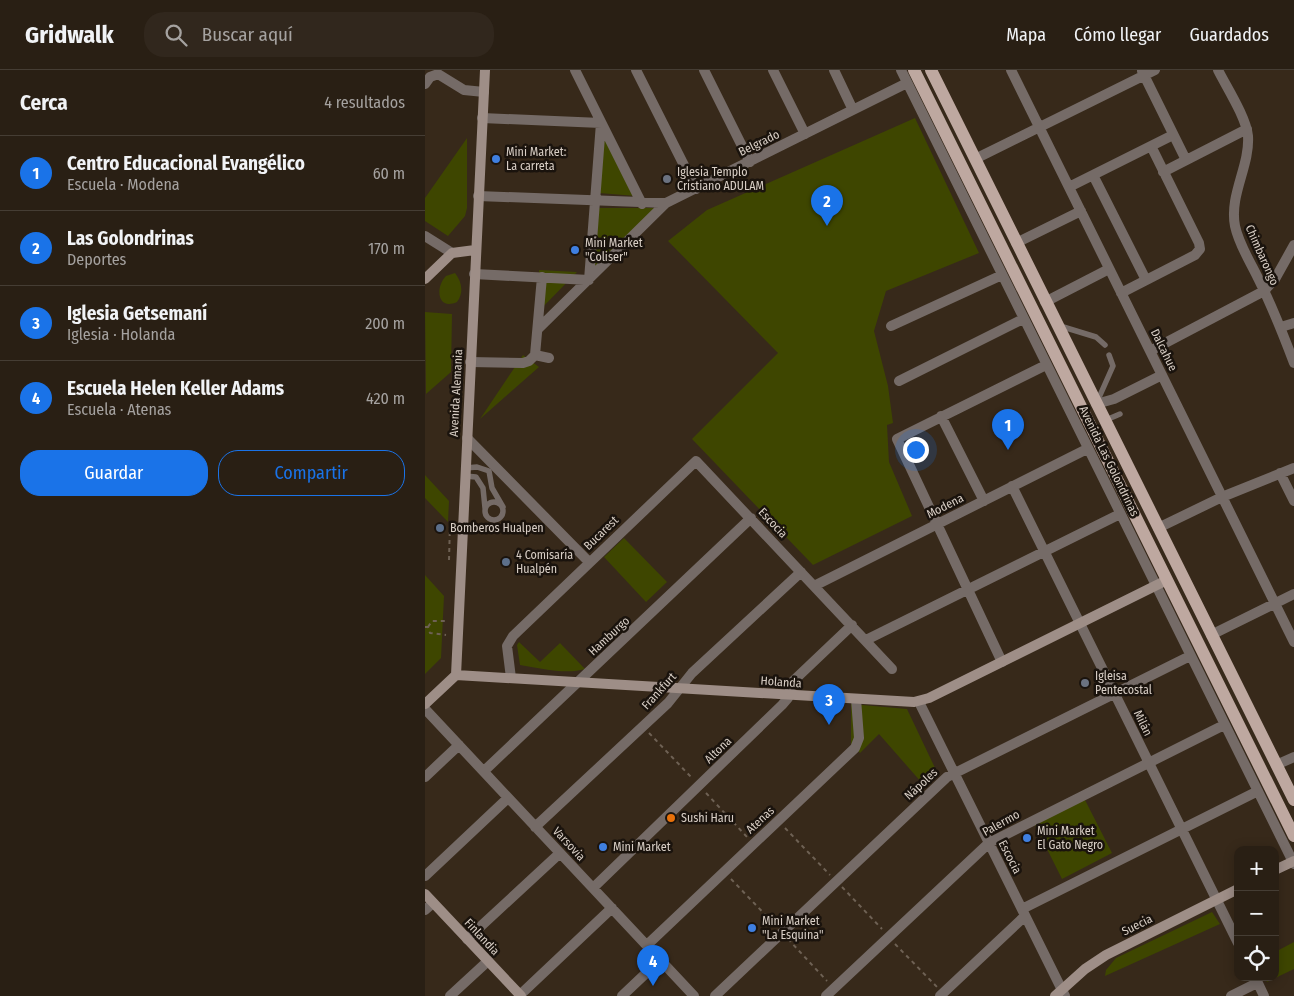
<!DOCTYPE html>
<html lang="es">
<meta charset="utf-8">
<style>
:root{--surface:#291f14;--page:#31271d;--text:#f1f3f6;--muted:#a5a2a0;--line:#453d34;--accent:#1a73e8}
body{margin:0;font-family:"Fira Sans Condensed",sans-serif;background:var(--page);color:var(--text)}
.controls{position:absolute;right:15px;bottom:15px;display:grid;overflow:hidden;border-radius:10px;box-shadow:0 2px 12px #0003}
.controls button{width:45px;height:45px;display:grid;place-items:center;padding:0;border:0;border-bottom:1px solid var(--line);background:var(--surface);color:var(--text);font:25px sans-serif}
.you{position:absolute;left:490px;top:379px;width:18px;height:18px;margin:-12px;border:4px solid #fff;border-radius:50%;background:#1a73e8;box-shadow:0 0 0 8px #1a73e833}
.badge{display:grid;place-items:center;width:32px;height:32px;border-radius:50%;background:var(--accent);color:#fff;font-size:16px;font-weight:700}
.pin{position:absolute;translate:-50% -41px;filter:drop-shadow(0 1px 2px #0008)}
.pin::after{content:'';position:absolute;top:26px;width:18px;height:15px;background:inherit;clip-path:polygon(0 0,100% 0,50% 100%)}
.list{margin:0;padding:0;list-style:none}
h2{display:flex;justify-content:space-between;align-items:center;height:65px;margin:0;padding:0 20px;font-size:21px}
h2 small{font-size:16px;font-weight:400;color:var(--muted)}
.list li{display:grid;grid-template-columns:32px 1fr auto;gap:15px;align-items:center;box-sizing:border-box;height:75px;padding:0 20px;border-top:1px solid var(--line)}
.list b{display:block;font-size:19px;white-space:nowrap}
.list p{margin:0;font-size:16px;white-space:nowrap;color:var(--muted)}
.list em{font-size:16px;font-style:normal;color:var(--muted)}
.actions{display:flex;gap:10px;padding:15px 20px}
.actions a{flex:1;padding:11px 0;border:1px solid var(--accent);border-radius:20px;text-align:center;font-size:18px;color:var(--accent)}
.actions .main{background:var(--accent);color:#fff}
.icon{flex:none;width:28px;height:28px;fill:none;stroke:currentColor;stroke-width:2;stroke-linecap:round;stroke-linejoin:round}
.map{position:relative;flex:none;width:869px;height:926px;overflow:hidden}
header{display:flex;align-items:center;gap:30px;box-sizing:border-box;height:70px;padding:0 25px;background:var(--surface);border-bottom:1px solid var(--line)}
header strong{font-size:24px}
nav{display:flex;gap:28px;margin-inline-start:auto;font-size:18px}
.search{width:350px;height:45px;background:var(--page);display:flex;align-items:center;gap:12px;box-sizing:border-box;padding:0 18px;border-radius:20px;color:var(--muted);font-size:19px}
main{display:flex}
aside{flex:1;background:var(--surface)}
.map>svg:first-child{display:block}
.green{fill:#3e4600}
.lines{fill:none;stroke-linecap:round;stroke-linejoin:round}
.path{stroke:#6e6154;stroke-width:2;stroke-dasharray:4 4;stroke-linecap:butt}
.lane{stroke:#756b67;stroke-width:5.5}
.street{stroke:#756b67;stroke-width:10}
.secondary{stroke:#9e8e87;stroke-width:10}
.primary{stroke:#bea8a0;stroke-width:12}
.shop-dot{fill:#3f7fe0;stroke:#1a130d;stroke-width:2}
.worship-dot{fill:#6b7280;stroke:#1a130d;stroke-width:2}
.service-dot{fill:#5c6f8a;stroke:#1a130d;stroke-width:2}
.food-dot{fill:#e8710a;stroke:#1a130d;stroke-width:2}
.labels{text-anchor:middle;stroke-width:5;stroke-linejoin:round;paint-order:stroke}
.street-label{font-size:12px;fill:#d9cfc6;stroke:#1a130d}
.poi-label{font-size:12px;fill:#d9cfc6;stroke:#1a130d;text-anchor:start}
</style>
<header>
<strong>Gridwalk</strong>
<div class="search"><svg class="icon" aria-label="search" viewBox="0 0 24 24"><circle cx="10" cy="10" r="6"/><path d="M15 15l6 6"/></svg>Buscar aquí</div>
<nav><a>Mapa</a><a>Cómo llegar</a><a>Guardados</a></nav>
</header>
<main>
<aside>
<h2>Cerca<small>4 resultados</small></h2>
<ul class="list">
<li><span class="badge">1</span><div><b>Centro Educacional Evangélico</b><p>Escuela · Modena</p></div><em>60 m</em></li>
<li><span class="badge">2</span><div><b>Las Golondrinas</b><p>Deportes</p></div><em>170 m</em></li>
<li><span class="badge">3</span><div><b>Iglesia Getsemaní</b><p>Iglesia · Holanda</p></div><em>200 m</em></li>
<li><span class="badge">4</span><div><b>Escuela Helen Keller Adams</b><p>Escuela · Atenas</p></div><em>420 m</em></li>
</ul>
<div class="actions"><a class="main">Guardar</a><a>Compartir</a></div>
</aside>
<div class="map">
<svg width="869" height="926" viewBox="0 0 869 926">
<rect width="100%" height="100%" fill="#37291a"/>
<path class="green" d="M490,48L554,183L461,221L449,261L463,316L468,353L462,355L464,392L487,446L388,495L267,369L353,283L243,171L282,140Z
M179,64L211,126L174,123Z
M42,68V138L40,146L23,166L0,151V128Z
M174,138H232L170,197Z
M114,200L152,202L113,242Z
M30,203C37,212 39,223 32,232C12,241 10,217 21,206Z
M0,242L27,244L26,302L1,324Z
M98,285L114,297L55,349Z
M0,405L24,431L23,452L0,428Z
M199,468L242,512L221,532L179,487Z
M0,505L19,526L16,588L0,604Z
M94,572L115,592L135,573L160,599C141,605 115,598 95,595L92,575Z
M426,634L482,639L511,700L497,713L454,664L435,683L426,675Z
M659,728L687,783L637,809L609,753Z
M787,842L795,854L680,906L681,900L691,888Z
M869,872V899L842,912L840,907H850V882Z"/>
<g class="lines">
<path class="path" d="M24,490L25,454
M0,557H3L5,563L21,565
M3,557L7,551H22
M224,663L267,708
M281,723L322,767
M360,758L405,805
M306,809L351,856
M417,817L457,859
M363,869L402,911
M470,874L512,917"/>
<path class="lane" d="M635,256L671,267L680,275
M672,332L688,296L684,285
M681,350L695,344
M40,398L52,397L64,401L67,418L78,437
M40,406L51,407L58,418L60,438
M60 441a9 9 0 1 1 18 0a9 9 0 1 1-18 0Z"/>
<path class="street" d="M150,0L217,134
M211,0L271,119
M279,0L325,92
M348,0L380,64
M409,0L428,40
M476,0L869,794
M586,0L869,572
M793,0C802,18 821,47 823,66C825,96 804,125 810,156C814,175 825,191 833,208C847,236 858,264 869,293
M717,1L761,90
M0,14L5,7L13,4L39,20L59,22
M550,89L730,0
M738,102L822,59
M668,105L721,210
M644,117L748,65
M53,126L241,133
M0,166L27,183
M591,173L656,141
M49,204L164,210L176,53L57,48
M117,207L110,285L124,288
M696,223L770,185L775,179L774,173L726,76
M620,232L684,199
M466,256L577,205
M856,257L869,253
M113,259L241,133L482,13
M725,281L839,221L850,209L869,175
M45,292L98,293L104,291L110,285
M474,311L598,249
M671,334L689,329L737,305
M516,346L559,431
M42,368L164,492
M855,403L869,431
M587,416L813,873
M733,458L797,427L869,398
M389,516L662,379
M786,565L869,524
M441,570L695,444
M577,592L472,369L621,295
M86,608L82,576L88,566L271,391L467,599
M494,632L640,926
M0,639L269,926
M851,695L869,687
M59,701L326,448
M0,707L34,675
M110,757L243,633L267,603L376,502
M0,806L83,728
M168,818L357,635L363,628L367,612L427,555
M597,839L833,721
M0,840L8,833
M42,869L135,783
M222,875L430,678L434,668L431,629
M830,907L839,926
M95,925L187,838
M25,926L63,891
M197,926L235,890
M290,926L522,707L765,586
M401,926L564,773L799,655
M515,926L600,846
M806,926L832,913"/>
<path class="secondary" d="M0,209L27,183L50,180
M31,605L489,632L504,628L742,510
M0,634L31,605L60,0
M850,800L869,791
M0,824L96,926
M630,926L660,899L681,885L813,819"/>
<path class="primary" d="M489,0L869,766
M506,0L869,730"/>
</g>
<g class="shop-dot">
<circle cx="71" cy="89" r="5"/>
<circle cx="150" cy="180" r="5"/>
<circle cx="602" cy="768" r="5"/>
<circle cx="178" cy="777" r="5"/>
<circle cx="327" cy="858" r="5"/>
</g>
<g class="worship-dot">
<circle cx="242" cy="109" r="5"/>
<circle cx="660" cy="613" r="5"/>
</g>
<g class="service-dot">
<circle cx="15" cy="458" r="5"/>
<circle cx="81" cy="492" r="5"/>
</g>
<circle class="food-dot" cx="246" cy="748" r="5"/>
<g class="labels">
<g class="street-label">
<text transform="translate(334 73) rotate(-26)" y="4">Belgrado</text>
<text transform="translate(837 185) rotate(66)" y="4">Chimbarongo</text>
<text transform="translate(739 280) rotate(64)" y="4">Dalcahue</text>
<text transform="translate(31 323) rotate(-87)" y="4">Avenida Alemania</text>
<text transform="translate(684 391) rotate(64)" y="4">Avenida Las Golondrinas</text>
<text transform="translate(520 436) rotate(-27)" y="4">Modena</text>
<text transform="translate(348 453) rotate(47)" y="4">Escocia</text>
<text transform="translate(176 463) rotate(-44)" y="4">Bucarest</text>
<text transform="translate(184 566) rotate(-43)" y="4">Hamburgo</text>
<text transform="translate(356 612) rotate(4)" y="4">Holanda</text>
<text transform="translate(234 621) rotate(-48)" y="4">Frankfurt</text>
<text transform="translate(718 653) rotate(64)" y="4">Milán</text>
<text transform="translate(293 680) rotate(-44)" y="4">Altona</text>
<text transform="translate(496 714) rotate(-43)" y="4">Nápoles</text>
<text transform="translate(335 750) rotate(-43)" y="4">Atenas</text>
<text transform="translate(576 753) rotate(-29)" y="4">Palermo</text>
<text transform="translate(144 774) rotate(47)" y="4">Varsovia</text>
<text transform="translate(585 787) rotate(63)" y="4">Escocia</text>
<text transform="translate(712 855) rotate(-27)" y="4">Suecia</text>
<text transform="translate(57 867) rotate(47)" y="4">Finlandia</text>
</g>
<g class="poi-label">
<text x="81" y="86">Mini Market:<tspan x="81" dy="14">La carreta</tspan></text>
<text x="252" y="106">Iglesia Templo<tspan x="252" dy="14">Cristiano ADULAM</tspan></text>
<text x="160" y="177">Mini Market<tspan x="160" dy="14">"Coliser"</tspan></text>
<text x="25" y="462">Bomberos Hualpen</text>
<text x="91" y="489">4 Comisaría<tspan x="91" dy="14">Hualpén</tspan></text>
<text x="670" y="610">Igleisa<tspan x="670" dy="14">Pentecostal</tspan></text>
<text x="256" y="752">Sushi Haru</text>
<text x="612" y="765">Mini Market<tspan x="612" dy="14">El Gato Negro</tspan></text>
<text x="188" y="781">Mini Market</text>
<text x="337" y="855">Mini Market<tspan x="337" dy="14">"La Esquina"</tspan></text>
</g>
</g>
</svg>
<div class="controls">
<button>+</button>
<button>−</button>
<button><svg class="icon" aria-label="locate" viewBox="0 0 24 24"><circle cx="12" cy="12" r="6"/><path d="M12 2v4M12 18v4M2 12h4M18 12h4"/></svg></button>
</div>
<div class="you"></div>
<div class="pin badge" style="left:583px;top:380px">1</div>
<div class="pin badge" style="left:402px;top:156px">2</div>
<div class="pin badge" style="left:404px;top:655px">3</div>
<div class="pin badge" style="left:228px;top:916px">4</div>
</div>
</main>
